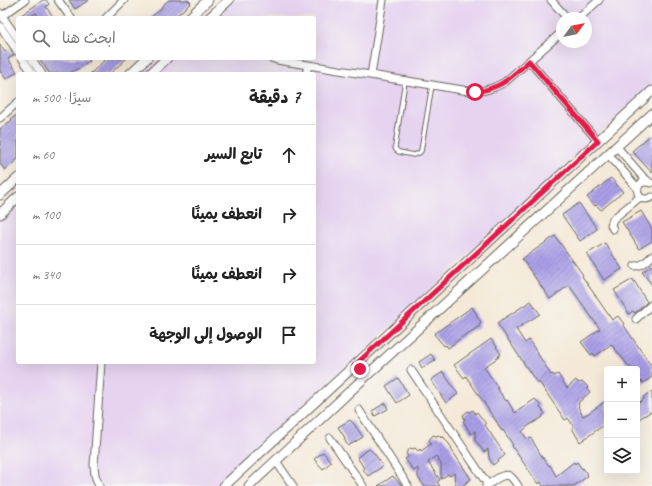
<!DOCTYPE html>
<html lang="ar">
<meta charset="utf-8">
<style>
:root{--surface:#fff;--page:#f6f6f6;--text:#222;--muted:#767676;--line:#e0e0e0}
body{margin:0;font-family:Caveat,"Playpen Sans Arabic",sans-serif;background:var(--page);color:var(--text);direction:rtl}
.controls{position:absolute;right:12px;bottom:12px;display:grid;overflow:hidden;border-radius:4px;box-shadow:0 4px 16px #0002}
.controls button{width:36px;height:36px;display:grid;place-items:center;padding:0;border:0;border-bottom:1px solid var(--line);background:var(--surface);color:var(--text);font:20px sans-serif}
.compass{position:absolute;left:556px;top:12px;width:36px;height:36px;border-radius:50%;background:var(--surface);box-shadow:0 4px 16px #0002;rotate:58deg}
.stop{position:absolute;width:12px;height:12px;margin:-9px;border:3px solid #e11d48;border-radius:50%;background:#fff}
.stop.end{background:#e11d48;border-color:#fff;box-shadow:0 1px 4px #0008}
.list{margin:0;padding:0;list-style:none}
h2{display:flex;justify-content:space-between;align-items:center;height:52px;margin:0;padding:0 16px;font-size:17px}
h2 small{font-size:13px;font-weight:400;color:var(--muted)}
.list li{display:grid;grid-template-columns:26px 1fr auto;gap:12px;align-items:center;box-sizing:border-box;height:60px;padding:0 16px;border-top:1px solid var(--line)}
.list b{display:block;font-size:15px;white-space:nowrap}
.list em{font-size:13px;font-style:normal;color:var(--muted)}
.icon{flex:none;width:22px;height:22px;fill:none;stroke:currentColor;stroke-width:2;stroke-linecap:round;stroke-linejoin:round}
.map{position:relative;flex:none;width:652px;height:486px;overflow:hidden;direction:ltr}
.search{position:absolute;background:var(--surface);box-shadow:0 4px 16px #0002;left:16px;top:16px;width:300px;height:44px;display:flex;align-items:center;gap:10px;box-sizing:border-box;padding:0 14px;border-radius:4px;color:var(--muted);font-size:15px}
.panel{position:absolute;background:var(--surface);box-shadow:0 4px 16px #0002;left:16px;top:72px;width:300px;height:292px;border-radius:4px;direction:rtl}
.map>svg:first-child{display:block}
.built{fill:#e6d3f0;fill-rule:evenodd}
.building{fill:url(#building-hatch)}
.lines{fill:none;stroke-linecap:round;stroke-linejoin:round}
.service-casing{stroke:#68645d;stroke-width:5.5}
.minor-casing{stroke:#68645d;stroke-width:9}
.tertiary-casing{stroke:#68645d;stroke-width:11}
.service{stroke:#fff;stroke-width:3.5}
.minor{stroke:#fff;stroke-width:7}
.tertiary{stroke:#fff;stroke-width:9}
.route{stroke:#e11d48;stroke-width:5}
</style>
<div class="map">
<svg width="652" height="486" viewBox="0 0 652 486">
<defs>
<pattern id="building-hatch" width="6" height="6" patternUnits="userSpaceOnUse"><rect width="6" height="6" fill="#aa9fe8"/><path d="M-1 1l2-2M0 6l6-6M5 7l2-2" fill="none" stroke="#8a81bb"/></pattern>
</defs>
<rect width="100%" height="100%" fill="#f6f6f2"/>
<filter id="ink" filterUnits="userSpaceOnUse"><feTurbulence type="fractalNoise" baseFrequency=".025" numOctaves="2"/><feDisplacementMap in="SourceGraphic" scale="8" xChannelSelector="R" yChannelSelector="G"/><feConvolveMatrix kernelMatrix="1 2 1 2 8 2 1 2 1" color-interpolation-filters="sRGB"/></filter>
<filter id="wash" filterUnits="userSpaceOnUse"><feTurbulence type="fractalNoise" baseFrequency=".012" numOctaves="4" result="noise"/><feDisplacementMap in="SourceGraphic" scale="16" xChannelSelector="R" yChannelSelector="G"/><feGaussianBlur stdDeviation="0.9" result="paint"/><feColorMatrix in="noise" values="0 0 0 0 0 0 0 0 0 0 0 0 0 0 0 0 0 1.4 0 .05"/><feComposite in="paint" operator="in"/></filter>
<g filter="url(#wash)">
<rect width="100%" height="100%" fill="#f4e9d7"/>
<path class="built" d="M221,0H652V85L218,486H0V207L18,190V362H314V74H142L159,58H314V18H202ZM562,18H586V42H562Z"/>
<g id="blocks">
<path class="building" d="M43,0H46L49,4L46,7L54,18H40L36,13L29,18H17Z
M69,0H89L75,9Z
M169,0H188L191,3L177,15L180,18H150L162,8L161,7Z
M0,45L5,52L8,50V51L10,50L14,55L8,59L17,72L6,79L1,72H0Z
M39,58H86L89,61L76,70V69L69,74H50Z
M107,58H127L110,74H90Z
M18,114V159L5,170L0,164V129L12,120L11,119Z
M652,134V173L632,151Z
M611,178L623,192L601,210L596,205L595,206L587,197Z
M579,203L597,229L580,241L562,215Z
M641,211L652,229V241L639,249L622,222Z
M555,236L583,275L582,276L612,320L618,316L624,324H623L652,367V377L643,383L642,381L641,382L637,376V369H631L611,344L604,350L595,356L593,353L591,355L581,342L600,329L569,285L550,299L522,259Z
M605,243L622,269L604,280L587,254Z
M652,265V285L642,272Z
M633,279L647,302L635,313L633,311L629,314L614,290Z
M531,301L540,314L516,329L525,343L529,340L551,375L553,374L554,376L558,374L567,388L576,380L578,383L583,382L588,387L587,388L590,392L578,403L579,406L578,407L583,416L589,413L604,402V403L607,401V423L580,442L572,428L574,427L568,418L565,420L539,382L537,383L497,323Z
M472,307L477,315L476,316L481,322L479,324L480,326L465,335L448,348L446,345L444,346L434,334Z
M491,339L497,347H496L501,354L498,356L499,357L484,367L495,383L499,391L506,401L507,400L515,413L535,399L541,406L540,407L545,414L542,416L543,417L528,426L522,432L528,440L531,438L541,455L549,466L550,465L556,476L574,462L575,464L577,462L582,469L583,468L588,476L574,486H543L541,482L538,484L512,446L513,445L503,430L502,431L498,425V424L466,376L464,378L454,365Z
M431,354L435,360L422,368L419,362Z
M443,372L458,394L446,403L431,380Z
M398,378L409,395L397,403L386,386Z
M652,391V411L639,419L637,416V404L644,399L643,397Z
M385,403L388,409L375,416L372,411Z
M473,410L475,414L477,412L486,424L485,425L505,455L493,465L489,458L488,449L484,452L475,440V431L471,434L463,421L465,420L463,415L468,411L470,412Z
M350,420L354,424L363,437L348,446L344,439L345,438L338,427Z
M433,435L436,436L439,435L441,438L443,436L452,448L451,449L471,479L462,486H457L455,483L454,473L450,476L448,474L441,479V464L436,456L428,462L440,480L437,482L440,486H424L418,477V468L414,471L405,459L408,457L406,453L410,448L413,449L415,448L418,451L420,449L421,451L431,444L429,440Z
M369,449L374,453L383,466L368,476L363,469L364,468L357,457Z
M323,452L331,462L323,469L314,459Z
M393,476L402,486H378Z"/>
</g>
</g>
<g filter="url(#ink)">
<use href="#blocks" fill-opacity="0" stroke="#68645d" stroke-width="1"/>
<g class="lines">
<g class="service-casing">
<path id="service" d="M405,81L395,147L396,150L399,152L414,155L419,153L421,151L432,85"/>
</g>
<g class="minor-casing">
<path id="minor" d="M58,0L71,18
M551,0L567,18
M0,13L18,39
M2,16L25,0
M106,18L124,0
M579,18L599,0
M0,26L18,52
M22,58L33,74
M31,58L42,74
M271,58L277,60L432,85L475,92L486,90L495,87L505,82L562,32
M529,61L598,141
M306,74L308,65
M371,75L383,0
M0,118L18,102
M617,147L643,177L648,181
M609,155L634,184L637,189
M651,183C632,176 634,207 652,197
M613,229L611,225L613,219L640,197
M635,266C642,266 647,261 652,256
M636,319L652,304
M411,370L488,485
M359,410L408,486
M330,438L363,486
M276,461L293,486
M99,486L95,475L94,465L101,362
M486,486C493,482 505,470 512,478C514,480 516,483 518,486"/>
</g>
<g class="tertiary-casing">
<path id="tertiary" d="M189,18L208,0
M209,18L229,0
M130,74L147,58
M150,74L167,58
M0,195L18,178
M0,214L18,197
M224,486L652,91
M249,486L364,378L652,114"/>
</g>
<use href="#service" class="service"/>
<use href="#minor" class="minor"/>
<use href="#tertiary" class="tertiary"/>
</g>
</g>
<g class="lines" filter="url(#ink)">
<path class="route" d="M360,369L354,366L598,141L529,61C510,78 502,88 475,92"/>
</g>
</svg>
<div class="controls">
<button>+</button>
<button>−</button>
<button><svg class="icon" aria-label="layers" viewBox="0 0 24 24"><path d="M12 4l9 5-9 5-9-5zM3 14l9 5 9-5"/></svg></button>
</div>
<svg class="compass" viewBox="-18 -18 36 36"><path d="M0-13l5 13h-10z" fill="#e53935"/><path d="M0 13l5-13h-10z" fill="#767676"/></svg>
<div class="stop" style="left:475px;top:92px"></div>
<div class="stop end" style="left:360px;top:369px"></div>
<div class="search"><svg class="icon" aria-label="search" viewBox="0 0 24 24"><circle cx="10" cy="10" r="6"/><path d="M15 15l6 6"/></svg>ابحث هنا</div>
<section class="panel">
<h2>7 دقيقة<small>سيرًا · 500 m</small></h2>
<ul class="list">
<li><svg class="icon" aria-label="ahead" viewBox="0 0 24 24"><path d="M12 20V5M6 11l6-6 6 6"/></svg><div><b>تابع السير</b></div><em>60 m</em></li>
<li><svg class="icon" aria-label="right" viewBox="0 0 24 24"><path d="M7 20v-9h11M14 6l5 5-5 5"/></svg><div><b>انعطف يمينًا</b></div><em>100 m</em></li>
<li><svg class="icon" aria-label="right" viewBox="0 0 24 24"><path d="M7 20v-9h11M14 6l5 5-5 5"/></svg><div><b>انعطف يمينًا</b></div><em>340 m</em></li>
<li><svg class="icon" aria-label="arrive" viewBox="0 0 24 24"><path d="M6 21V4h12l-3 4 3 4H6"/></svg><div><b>الوصول إلى الوجهة</b></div></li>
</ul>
</section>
</div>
